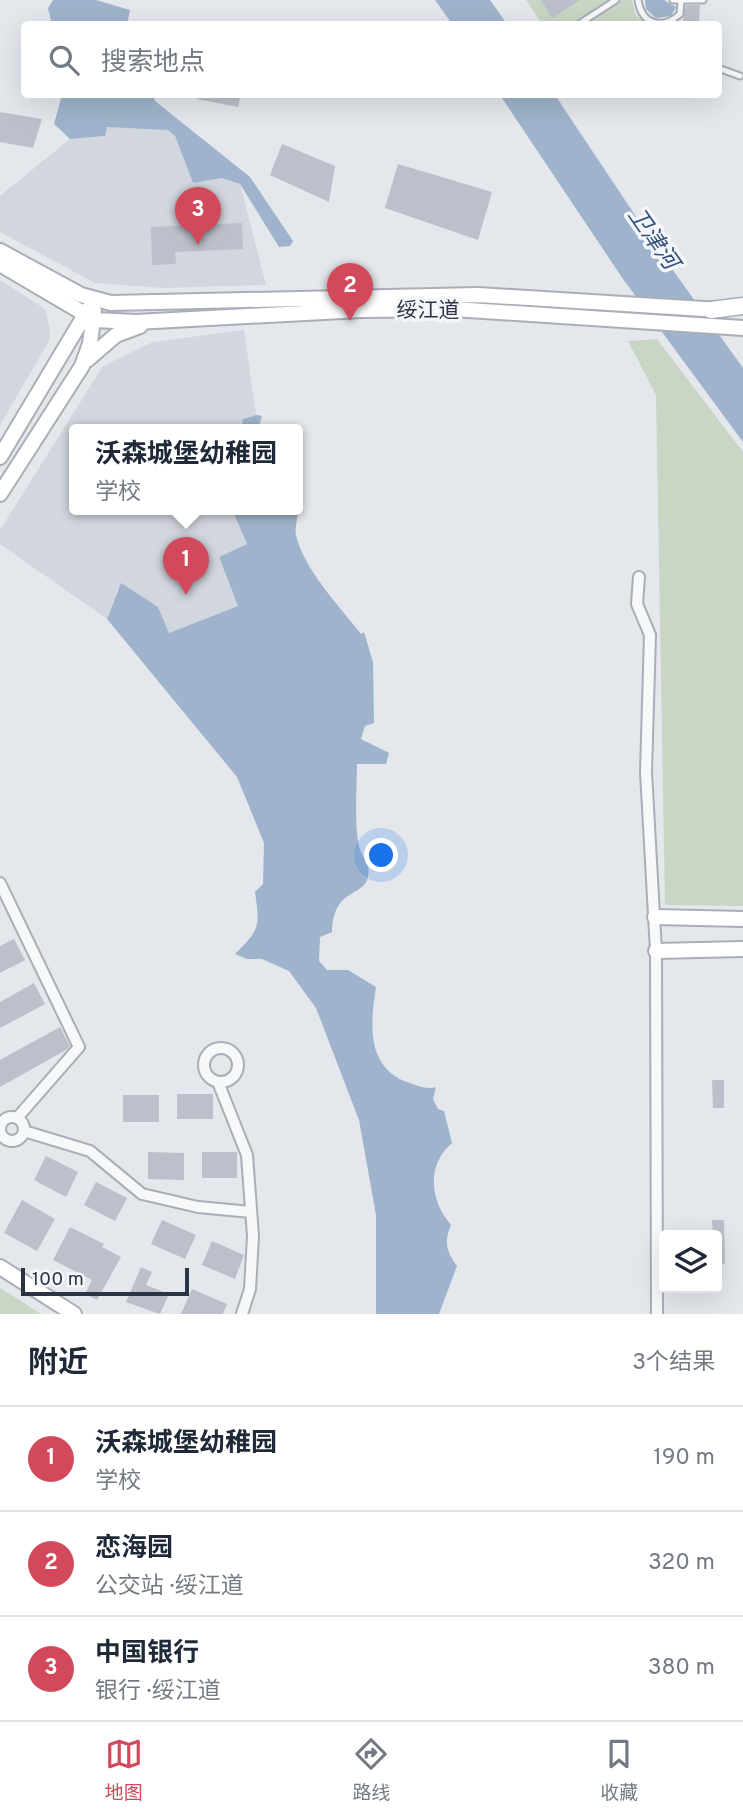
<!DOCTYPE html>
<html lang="zh">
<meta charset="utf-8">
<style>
:root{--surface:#fff;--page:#f2f2f3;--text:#1f2937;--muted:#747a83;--line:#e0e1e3;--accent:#d1495b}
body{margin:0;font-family:Overpass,"Noto Sans SC",sans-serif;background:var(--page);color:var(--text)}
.controls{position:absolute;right:21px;bottom:21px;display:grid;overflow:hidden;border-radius:7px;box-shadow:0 7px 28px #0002}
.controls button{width:63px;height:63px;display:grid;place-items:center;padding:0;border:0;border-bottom:2px solid var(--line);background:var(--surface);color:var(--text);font:35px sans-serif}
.scale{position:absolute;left:21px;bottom:18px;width:168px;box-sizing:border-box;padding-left:7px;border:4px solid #2b3445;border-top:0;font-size:19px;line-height:24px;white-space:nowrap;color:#2b3445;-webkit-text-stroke:5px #f4f6f9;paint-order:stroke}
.you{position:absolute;left:382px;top:856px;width:24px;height:24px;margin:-18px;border:5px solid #fff;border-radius:50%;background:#1a73e8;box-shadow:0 0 0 10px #1a73e833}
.badge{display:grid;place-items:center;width:46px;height:46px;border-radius:50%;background:var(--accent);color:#fff;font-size:23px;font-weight:700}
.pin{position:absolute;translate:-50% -58px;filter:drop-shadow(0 2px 4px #0008)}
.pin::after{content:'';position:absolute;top:37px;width:24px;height:21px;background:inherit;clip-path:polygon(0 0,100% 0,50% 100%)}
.popup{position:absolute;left:69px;top:424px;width:234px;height:91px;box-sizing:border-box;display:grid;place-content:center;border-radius:7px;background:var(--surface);filter:drop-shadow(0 2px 5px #0005);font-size:23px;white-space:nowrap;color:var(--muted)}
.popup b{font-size:26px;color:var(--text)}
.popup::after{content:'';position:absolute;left:50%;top:100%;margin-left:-14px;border:14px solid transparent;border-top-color:var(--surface)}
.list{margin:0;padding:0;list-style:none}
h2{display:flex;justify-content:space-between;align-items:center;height:91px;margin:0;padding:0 28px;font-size:30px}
h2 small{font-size:23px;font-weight:400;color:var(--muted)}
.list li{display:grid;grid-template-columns:46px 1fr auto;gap:21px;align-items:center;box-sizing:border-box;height:105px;padding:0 28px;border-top:2px solid var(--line)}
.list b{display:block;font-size:26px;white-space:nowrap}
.list p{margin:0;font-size:23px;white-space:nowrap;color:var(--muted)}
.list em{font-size:23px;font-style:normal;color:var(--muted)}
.icon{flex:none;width:38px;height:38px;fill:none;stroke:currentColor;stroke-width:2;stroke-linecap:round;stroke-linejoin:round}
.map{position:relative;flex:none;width:743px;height:1314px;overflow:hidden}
.search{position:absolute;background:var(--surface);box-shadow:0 7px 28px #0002;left:21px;right:21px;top:21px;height:77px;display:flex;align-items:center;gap:18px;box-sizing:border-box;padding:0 24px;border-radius:7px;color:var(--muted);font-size:26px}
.sheet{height:406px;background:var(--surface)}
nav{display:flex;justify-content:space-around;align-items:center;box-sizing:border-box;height:98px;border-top:2px solid var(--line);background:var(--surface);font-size:19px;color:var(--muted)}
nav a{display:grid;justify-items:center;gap:4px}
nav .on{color:var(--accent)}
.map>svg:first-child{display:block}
.built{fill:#d2d6de}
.green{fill:#c9d6c5}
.water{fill:#9fb4cc}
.building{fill:#bbc0ca}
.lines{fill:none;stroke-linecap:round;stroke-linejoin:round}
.lane-casing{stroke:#a9aeb7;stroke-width:9}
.street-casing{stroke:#a9aeb7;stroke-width:14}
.secondary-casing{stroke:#a9aeb7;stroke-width:18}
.primary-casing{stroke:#a3abb8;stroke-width:19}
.lane{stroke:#f7f8fa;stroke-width:5}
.street{stroke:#f7f8fa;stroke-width:10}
.secondary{stroke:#fff;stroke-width:14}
.primary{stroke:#fff;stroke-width:16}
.labels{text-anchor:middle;stroke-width:7;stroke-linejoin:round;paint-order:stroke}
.street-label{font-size:21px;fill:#2b3445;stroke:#f4f6f9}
.water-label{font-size:23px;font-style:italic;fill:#34527a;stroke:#f4f6f9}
</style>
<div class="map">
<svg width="743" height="1314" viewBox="0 0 743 1314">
<rect width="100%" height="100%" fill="#e4e7ec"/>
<path class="built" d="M124,126L168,130L175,136L193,183L222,178L240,184L266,285L163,288L95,283L0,232V196L70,139L104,136L106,127Z
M0,280L45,309L50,329L49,341L0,425Z
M244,330L256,415L243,419L241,429H74V509H232L247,544L219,557L238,606L169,633L118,588L107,619L0,544V530L103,366L153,342Z"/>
<path class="green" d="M526,0H632L636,16L648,24H542Z
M657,339L743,452V906L665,905L656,395L628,341Z
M0,1288L2,1289L41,1314H0Z"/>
<path class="water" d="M53,0H96L130,10L127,24H48L51,21L48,8Z
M435,0H490L507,24H452Z
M645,0H664L676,7L671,16L656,18L646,9Z
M62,95H154L155,101L250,177L293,241L290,246L279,247L240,184L222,178L193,183L175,136L168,130L107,127L105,136L70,139L54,124Z
M500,95H555L657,248L743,368V442L623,279Z
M256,415L262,416L258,429H241L243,419Z
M298,502C300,514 294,525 296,535C303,568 340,607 361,634L364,632L373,662L374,723L365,726L361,739L389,753L386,764H357C357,787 354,824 359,846C362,858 371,863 368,877C364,897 333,888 332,932L320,937L319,961L327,970H348L376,987C370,1025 366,1069 410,1083C419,1086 427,1090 436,1087L433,1099L438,1109L444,1111L452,1143C426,1165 430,1201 451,1225C444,1242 446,1251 457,1266L439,1314H376V1215L359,1120L316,1008L289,971L262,959H247L235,954C260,930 260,926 255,892L263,884L264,843L237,777L107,619L121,583L158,607L169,633L238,606L219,557L247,544L232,509H298Z"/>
<path class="building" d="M541,0H580L552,18Z
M686,5H700L699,24H682Z
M197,94H241L238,107L197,99Z
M0,112L42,119L33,148L0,142Z
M282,144L335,166L329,202L270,175Z
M398,164L492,192L478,240L385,208Z
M242,223L243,249L175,252L176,264L152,265L151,227Z
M14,939L25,960L0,973V946Z
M34,983L45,1004L0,1028V1002Z
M60,1027L70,1046L66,1050L0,1087V1060Z
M712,1080H724V1108H713Z
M177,1094H213V1119H177Z
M123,1095H159V1122H123Z
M148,1152L184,1153V1180L148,1179Z
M202,1152H237V1178H202Z
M46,1156L78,1172L66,1197L34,1180Z
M96,1182L127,1198L115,1221L84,1205Z
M22,1200L55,1219L37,1251L4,1233Z
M162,1220L196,1235L185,1259L151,1244Z
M712,1220H724L725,1264H717V1235H713Z
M70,1227L104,1244L102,1247L121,1257L97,1300L85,1294L92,1280L53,1260Z
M212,1241L244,1255L235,1279L202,1265Z
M141,1267L152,1272L146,1285L169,1294L160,1314L126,1302Z
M192,1289L227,1304L223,1314H181Z"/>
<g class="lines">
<g class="lane-casing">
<path id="lane" d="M638,0C642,25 662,30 680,14L681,2
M673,0H703
M579,24L616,0
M718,68L740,76"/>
</g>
<g class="street-casing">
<path id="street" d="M639,577L637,604L650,635L646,772L656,951L657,1314
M0,883L79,1047L17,1118
M204 1065a17 17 0 1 1 34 0a17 17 0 1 1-34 0Z
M218,1082L247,1155L253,1236L250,1289L242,1314
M0 1129a12 12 0 1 1 24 0a12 12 0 1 1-24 0Z
M24,1131L90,1151L142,1194L198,1207L251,1212"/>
</g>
<g class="secondary-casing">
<path id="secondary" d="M0,251L81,295L111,303L478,295L720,310
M0,264L95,320L136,322L361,310L453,309L743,328
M87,360L116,335L140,326
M0,457L89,308
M0,494L82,366L90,344L94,311
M655,917L743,919
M656,951L743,949
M0,1267L74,1314"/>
</g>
<g class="primary-casing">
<path id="primary" d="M711,310L743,306"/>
</g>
<use href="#lane" class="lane"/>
<use href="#street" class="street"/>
<use href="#secondary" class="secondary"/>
<use href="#primary" class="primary"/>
</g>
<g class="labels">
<g class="street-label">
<text x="428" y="317">绥江道</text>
</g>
<g class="water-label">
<text transform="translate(654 238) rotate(55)" y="8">卫津河</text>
</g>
</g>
</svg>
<div class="controls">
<button><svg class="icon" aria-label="layers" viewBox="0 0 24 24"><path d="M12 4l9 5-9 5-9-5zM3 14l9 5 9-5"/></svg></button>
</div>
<div class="scale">100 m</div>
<div class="you"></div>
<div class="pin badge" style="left:186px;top:595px">1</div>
<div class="popup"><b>沃森城堡幼稚园</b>学校</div>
<div class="pin badge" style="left:350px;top:321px">2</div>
<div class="pin badge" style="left:198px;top:245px">3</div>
<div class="search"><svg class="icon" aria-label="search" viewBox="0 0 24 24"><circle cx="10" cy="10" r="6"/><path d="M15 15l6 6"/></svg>搜索地点</div>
</div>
<section class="sheet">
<h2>附近<small>3个结果</small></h2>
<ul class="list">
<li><span class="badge">1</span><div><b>沃森城堡幼稚园</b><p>学校</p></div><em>190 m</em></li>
<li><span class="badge">2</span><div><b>恋海园</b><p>公交站 · 绥江道</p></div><em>320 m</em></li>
<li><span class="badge">3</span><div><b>中国银行</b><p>银行 · 绥江道</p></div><em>380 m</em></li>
</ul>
</section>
<nav>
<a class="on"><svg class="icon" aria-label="map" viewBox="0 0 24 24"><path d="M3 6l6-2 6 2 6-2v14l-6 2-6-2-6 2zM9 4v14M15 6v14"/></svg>地图</a>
<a><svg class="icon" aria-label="directions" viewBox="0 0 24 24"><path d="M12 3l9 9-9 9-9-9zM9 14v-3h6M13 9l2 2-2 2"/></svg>路线</a>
<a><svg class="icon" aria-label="saved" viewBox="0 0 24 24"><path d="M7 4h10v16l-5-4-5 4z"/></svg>收藏</a>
</nav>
